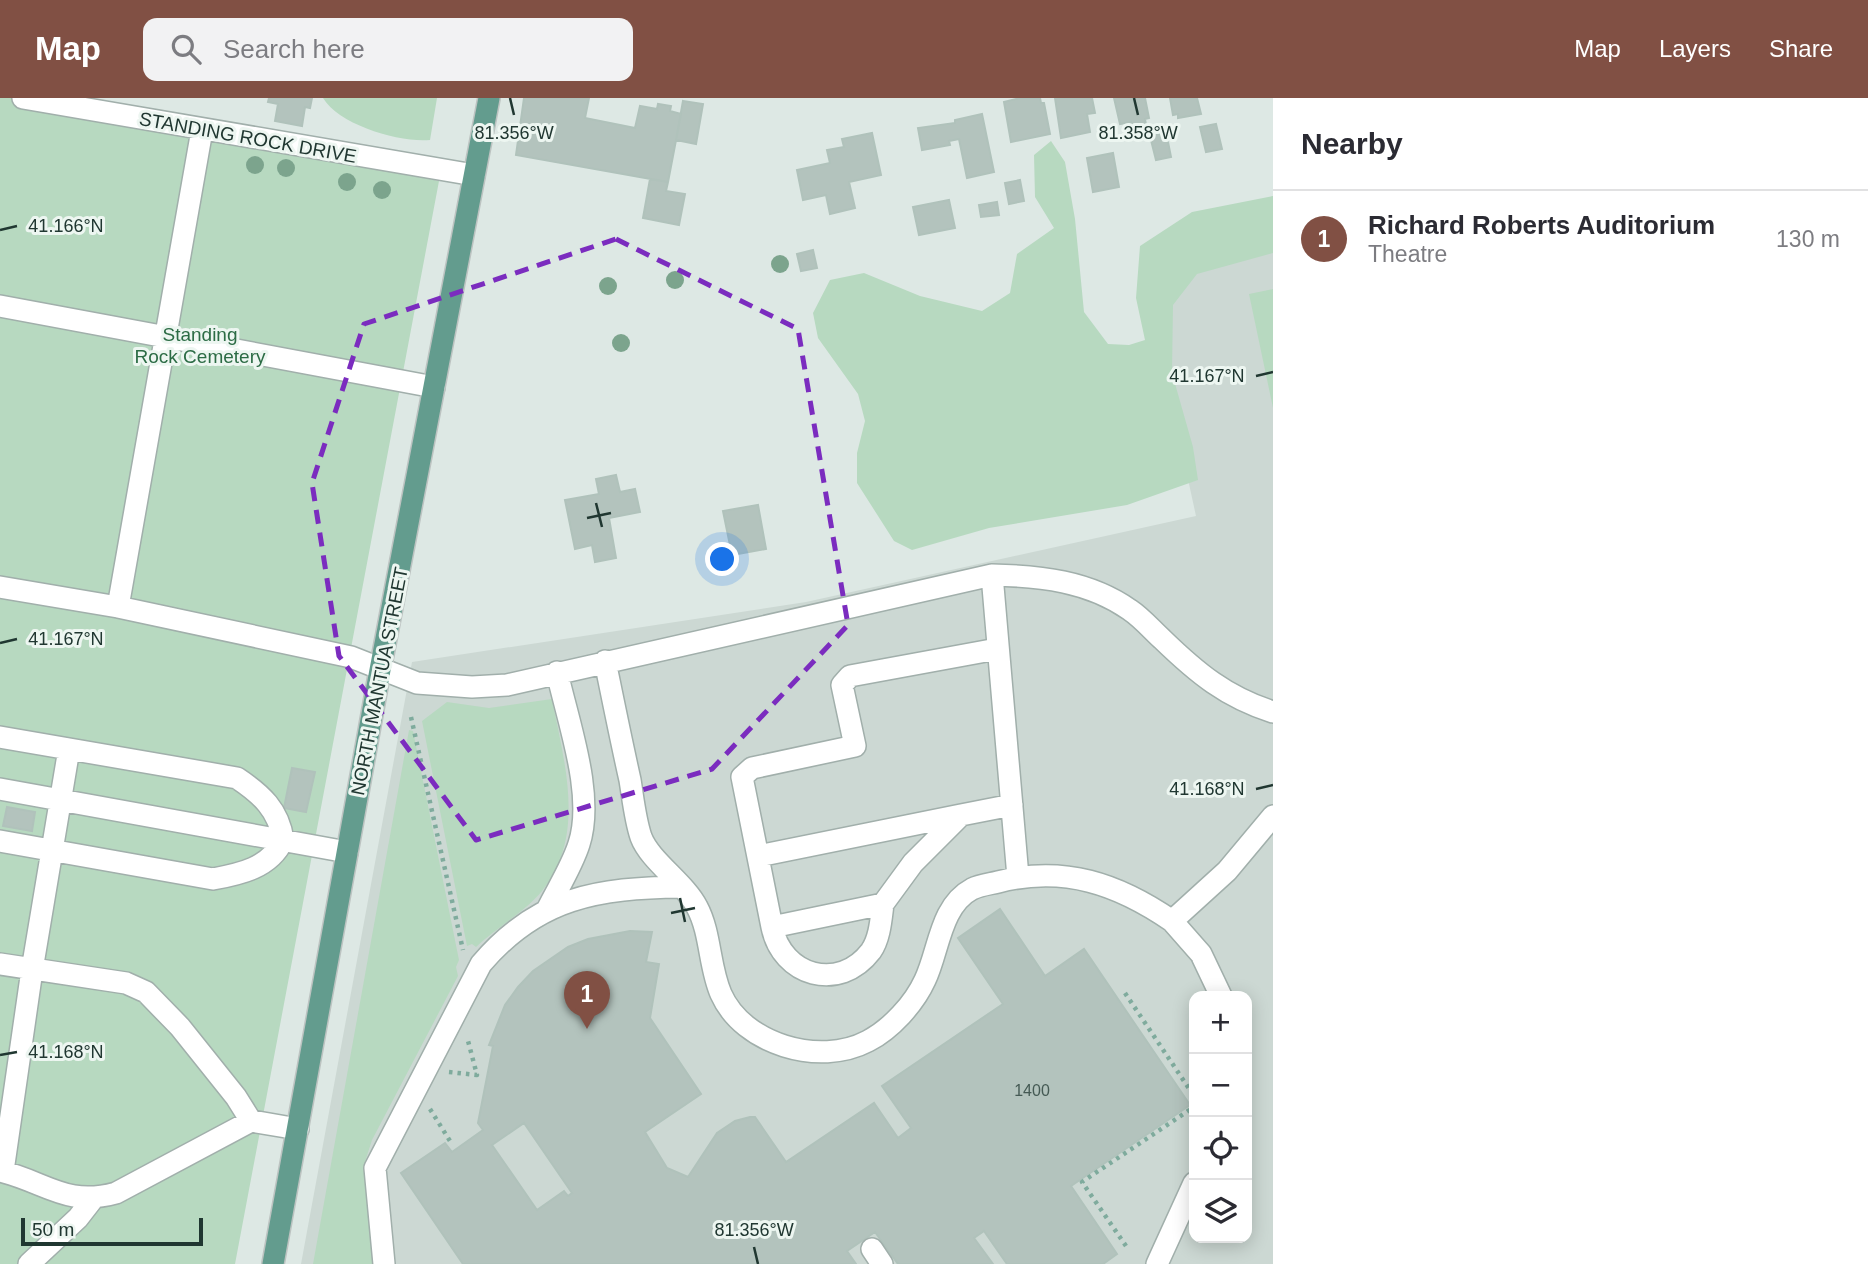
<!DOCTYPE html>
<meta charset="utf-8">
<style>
:root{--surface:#fff;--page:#f2f2f3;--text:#2b2b33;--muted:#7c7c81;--line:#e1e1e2;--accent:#815044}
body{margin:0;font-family:Helvetica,sans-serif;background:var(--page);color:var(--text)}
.controls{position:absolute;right:21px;bottom:21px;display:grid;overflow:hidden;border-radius:14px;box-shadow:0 4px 18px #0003}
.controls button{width:63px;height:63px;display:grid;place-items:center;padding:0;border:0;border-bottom:2px solid var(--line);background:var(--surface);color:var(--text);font:35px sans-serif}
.scale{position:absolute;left:21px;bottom:18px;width:182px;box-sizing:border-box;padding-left:7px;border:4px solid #203731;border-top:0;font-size:19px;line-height:24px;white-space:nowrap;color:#203731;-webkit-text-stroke:5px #edf6f1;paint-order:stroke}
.you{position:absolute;left:723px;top:462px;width:24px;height:24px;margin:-18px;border:5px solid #fff;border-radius:50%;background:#1a73e8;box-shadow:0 0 0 10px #1a73e833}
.badge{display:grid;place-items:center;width:46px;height:46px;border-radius:50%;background:var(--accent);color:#fff;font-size:23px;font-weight:700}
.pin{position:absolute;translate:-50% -58px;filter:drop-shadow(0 2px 4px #0008)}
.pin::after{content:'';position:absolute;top:37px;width:24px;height:21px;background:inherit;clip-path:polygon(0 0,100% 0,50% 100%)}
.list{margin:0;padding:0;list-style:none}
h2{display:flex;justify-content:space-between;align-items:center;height:91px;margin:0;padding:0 28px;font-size:30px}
h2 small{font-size:23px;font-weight:400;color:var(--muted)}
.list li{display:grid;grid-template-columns:46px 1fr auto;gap:21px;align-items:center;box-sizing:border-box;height:98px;padding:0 28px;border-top:2px solid var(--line)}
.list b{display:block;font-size:26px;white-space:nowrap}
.list p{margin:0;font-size:23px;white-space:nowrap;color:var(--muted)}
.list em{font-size:23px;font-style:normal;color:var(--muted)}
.icon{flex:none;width:38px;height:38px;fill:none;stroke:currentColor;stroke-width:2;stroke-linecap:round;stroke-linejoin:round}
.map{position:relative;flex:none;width:1273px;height:1166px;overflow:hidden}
header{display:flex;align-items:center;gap:42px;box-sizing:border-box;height:98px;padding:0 35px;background:var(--accent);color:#fff}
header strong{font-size:33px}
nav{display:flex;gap:38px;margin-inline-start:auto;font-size:24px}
.search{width:490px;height:63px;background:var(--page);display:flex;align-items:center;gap:18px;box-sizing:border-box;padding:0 24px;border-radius:14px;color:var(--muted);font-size:26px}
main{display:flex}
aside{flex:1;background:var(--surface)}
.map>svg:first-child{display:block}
.built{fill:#ccd8d3;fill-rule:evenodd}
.green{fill:#b7d9c0}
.building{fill:#b3c3bd;stroke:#b0c2bb;stroke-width:2;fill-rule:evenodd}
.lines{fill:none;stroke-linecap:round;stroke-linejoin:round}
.minor-casing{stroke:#a1afab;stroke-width:24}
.major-casing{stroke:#bcc3c1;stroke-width:24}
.path{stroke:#7fab9d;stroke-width:4.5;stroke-dasharray:3.5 5;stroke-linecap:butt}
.minor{stroke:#fff;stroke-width:21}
.major{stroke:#639c8e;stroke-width:21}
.tree{fill:#7ca48d}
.marked{fill:none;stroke:#7b2cbf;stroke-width:5;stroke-dasharray:14 9;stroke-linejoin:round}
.ticks{fill:none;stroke:#203731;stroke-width:2.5}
.labels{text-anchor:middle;stroke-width:6;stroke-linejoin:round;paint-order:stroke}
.number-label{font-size:16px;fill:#455a54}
.street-label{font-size:19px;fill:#203731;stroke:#edf6f1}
.park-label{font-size:19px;fill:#2c6c45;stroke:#edf6f1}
.ticks-label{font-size:18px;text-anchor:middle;fill:#203731;stroke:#edf6f1;stroke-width:6;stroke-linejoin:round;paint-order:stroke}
</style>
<header>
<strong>Map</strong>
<div class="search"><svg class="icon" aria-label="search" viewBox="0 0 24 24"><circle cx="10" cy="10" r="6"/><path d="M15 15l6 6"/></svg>Search here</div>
<nav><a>Map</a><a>Layers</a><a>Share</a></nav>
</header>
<main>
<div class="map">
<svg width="1273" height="1166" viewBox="0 0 1273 1166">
<rect width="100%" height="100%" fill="#dde8e4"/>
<path class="built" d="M1273,143V1166H301L412,564L806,504L1196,418L1142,170ZM1194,898H1247V1140H1194Z"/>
<path class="green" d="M0,0H23L202,32L439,83L235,1166H0Z
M323,0H437L430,42C400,45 339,27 323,0Z
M1051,43L1065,64L1075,121L1084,214L1108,246L1129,247L1145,242L1136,200L1140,148L1192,114L1273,98V155L1197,176L1173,207L1172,275L1193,349L1198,382L1127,407L989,430L912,452L894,443L857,385V355L865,323L858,296L818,240L813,215L830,182L864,175L920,198L982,213L1010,195L1017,156L1054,130L1035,99L1034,57Z
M1273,191V310L1249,196Z
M552,601C564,664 587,737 542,793C526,813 496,830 476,849L472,846L467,848L422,623L447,604L489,610Z
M409,632L413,633L459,862L456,869L458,878L372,1042L364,1067L374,1166H313Z"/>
<path class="building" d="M269,0H312L310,10L305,9L302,28L275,23L278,6L268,4Z
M524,0H589L585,20L635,30L640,8L657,11L658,6L671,8L670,13L681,16L668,84L516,57Z
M1020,0H1040L1041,5H1044L1050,36L1011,44L1004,4Z
M1055,0H1092L1095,15L1087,16L1090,34L1061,40Z
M1114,0H1145L1149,20L1145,21L1146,27L1132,30L1131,24L1120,26Z
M1170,0H1197L1201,16L1178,20V16L1173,17Z
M683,3L703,6L696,46L676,42Z
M982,16L994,74L967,80L959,41L949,43L950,47L922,52L918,30L955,25V22Z
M1216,26L1222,51L1206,54L1200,29Z
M1166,34L1171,59L1156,62L1150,38Z
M872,35L881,77L849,84L855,110L830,116L826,97L803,102L797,72L830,65L827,52L844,49L842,41Z
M1113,55L1119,89L1093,94L1087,60Z
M650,81L668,84L666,93L685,96L679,127L643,120Z
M1020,82L1024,103L1009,106L1005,85Z
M949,102L955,130L919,137L913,109Z
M997,104L999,117L981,119L979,107Z
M813,152L817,170L801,173L797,156Z
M616,377L620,394L635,391L640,414L609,420L616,460L595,464L592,447L575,451L565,402L599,396L596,381Z
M758,407L766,451L732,457L723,413Z
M292,670L315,674L306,714L284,710Z
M7,709L35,714L32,733L3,728Z
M1000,811L1045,878L1084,851L1190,1007L1071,1088L1117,1156L1103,1166H1007L984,1133L974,1140L993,1166H898L875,1134L847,1153L856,1166H463L401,1075L445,1045L452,1054L483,1032L478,1025L493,948L489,947L505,907L518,889L533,873L568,849L588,841L630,833L652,834L646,864L659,866L650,920L701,996L645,1034L667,1070L688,1079L717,1035L735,1023L750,1019H755L786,1064L874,1005L898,1040L911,1030L882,988L1003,906L958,840ZM524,1025L572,1095L568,1098L564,1093L537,1112L492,1047Z"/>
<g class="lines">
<g class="minor-casing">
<path id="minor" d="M23,0L474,77
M0,208L434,289
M992,477L1018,779
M0,489L118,509L351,559L417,585L472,589L507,587L992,477C1040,478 1089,483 1130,512C1142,520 1152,532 1162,541C1197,575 1226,599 1273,614
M118,509L202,32
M605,563C613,602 621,642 630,682C633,700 635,721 641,739C650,763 685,785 697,809C711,835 709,869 721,896C743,946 819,969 868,943C891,931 914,906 925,882C939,853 940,808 972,791C980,787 990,786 998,784C1064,767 1118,786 1172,823
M0,639L237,680C261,696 279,712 283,742C270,770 240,776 213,781L0,743
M0,691L347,754
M758,758L961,717
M883,806L913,765L961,717L1012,707
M548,810C558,790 572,768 579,746C595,697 568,624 557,574
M772,829L883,806C881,821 880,840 871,853C839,895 782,878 772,829L742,679L752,670L855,648L842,587L850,578L997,551
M0,866L126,885L146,894L180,929L236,999L251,1023
M1221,898L1201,856L1172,823L1227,773L1273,718
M0,1073C46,1084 66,1109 116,1095L251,1023L298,1031
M3,1073L32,872L69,651
M872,1151L882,1166
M29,1166L78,1120L92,1102
M384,1166L375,1070L481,866C538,799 598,790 682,789
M1157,1166L1194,1085"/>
</g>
<g class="major-casing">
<path id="major" d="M273,1166L380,572L489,0"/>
</g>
<path class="path" d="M411,619L463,852
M1125,895L1194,998
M449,974L477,977L467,939
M430,1011L450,1043
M1126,1148L1082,1084L1194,1009"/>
<use href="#minor" class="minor"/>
<use href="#major" class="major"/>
</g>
<g class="tree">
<circle cx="255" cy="67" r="9"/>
<circle cx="286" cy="70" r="9"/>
<circle cx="347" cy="84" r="9"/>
<circle cx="382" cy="92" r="9"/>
<circle cx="780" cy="166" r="9"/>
<circle cx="675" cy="182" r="9"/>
<circle cx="608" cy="188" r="9"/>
<circle cx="621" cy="245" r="9"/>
</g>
<path class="marked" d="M616,141L798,231L848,527L712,671L476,742L339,558L312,385L364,226Z"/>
<path class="ticks" d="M510,0L514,17M1134,0L1138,17M0,132L17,128M1256,278L1273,274M596,405L602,429M587,420L611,415M0,545L17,541M1256,691L1273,687M680,800L685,824M671,815L695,810M0,957L17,954M754,1149L758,1166"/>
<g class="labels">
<g class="number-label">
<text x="1032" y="998">1400</text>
</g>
<g class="street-label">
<text transform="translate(248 39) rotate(10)" y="7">STANDING ROCK DRIVE</text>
<text transform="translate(379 583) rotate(-79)" y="7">NORTH MANTUA STREET</text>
</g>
<g class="park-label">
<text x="200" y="243">Standing<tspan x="200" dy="22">Rock Cemetery</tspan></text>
</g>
</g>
<g class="ticks-label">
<text x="514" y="41">81.356°W</text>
<text x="1138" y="41">81.358°W</text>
<text x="66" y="134">41.166°N</text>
<text x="1207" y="284">41.167°N</text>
<text x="66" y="547">41.167°N</text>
<text x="1207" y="697">41.168°N</text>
<text x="66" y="960">41.168°N</text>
<text x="754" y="1138">81.356°W</text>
</g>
</svg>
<div class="controls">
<button>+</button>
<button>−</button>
<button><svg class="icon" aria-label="locate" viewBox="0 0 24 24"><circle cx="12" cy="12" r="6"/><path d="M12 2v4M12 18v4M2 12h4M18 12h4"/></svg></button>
<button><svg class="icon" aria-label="layers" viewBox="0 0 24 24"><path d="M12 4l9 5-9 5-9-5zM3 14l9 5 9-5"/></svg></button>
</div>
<div class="scale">50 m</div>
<div class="you"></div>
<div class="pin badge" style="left:587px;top:931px">1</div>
</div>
<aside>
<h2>Nearby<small></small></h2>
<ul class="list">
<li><span class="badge">1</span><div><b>Richard Roberts Auditorium</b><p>Theatre</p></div><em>130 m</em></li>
</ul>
</aside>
</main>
